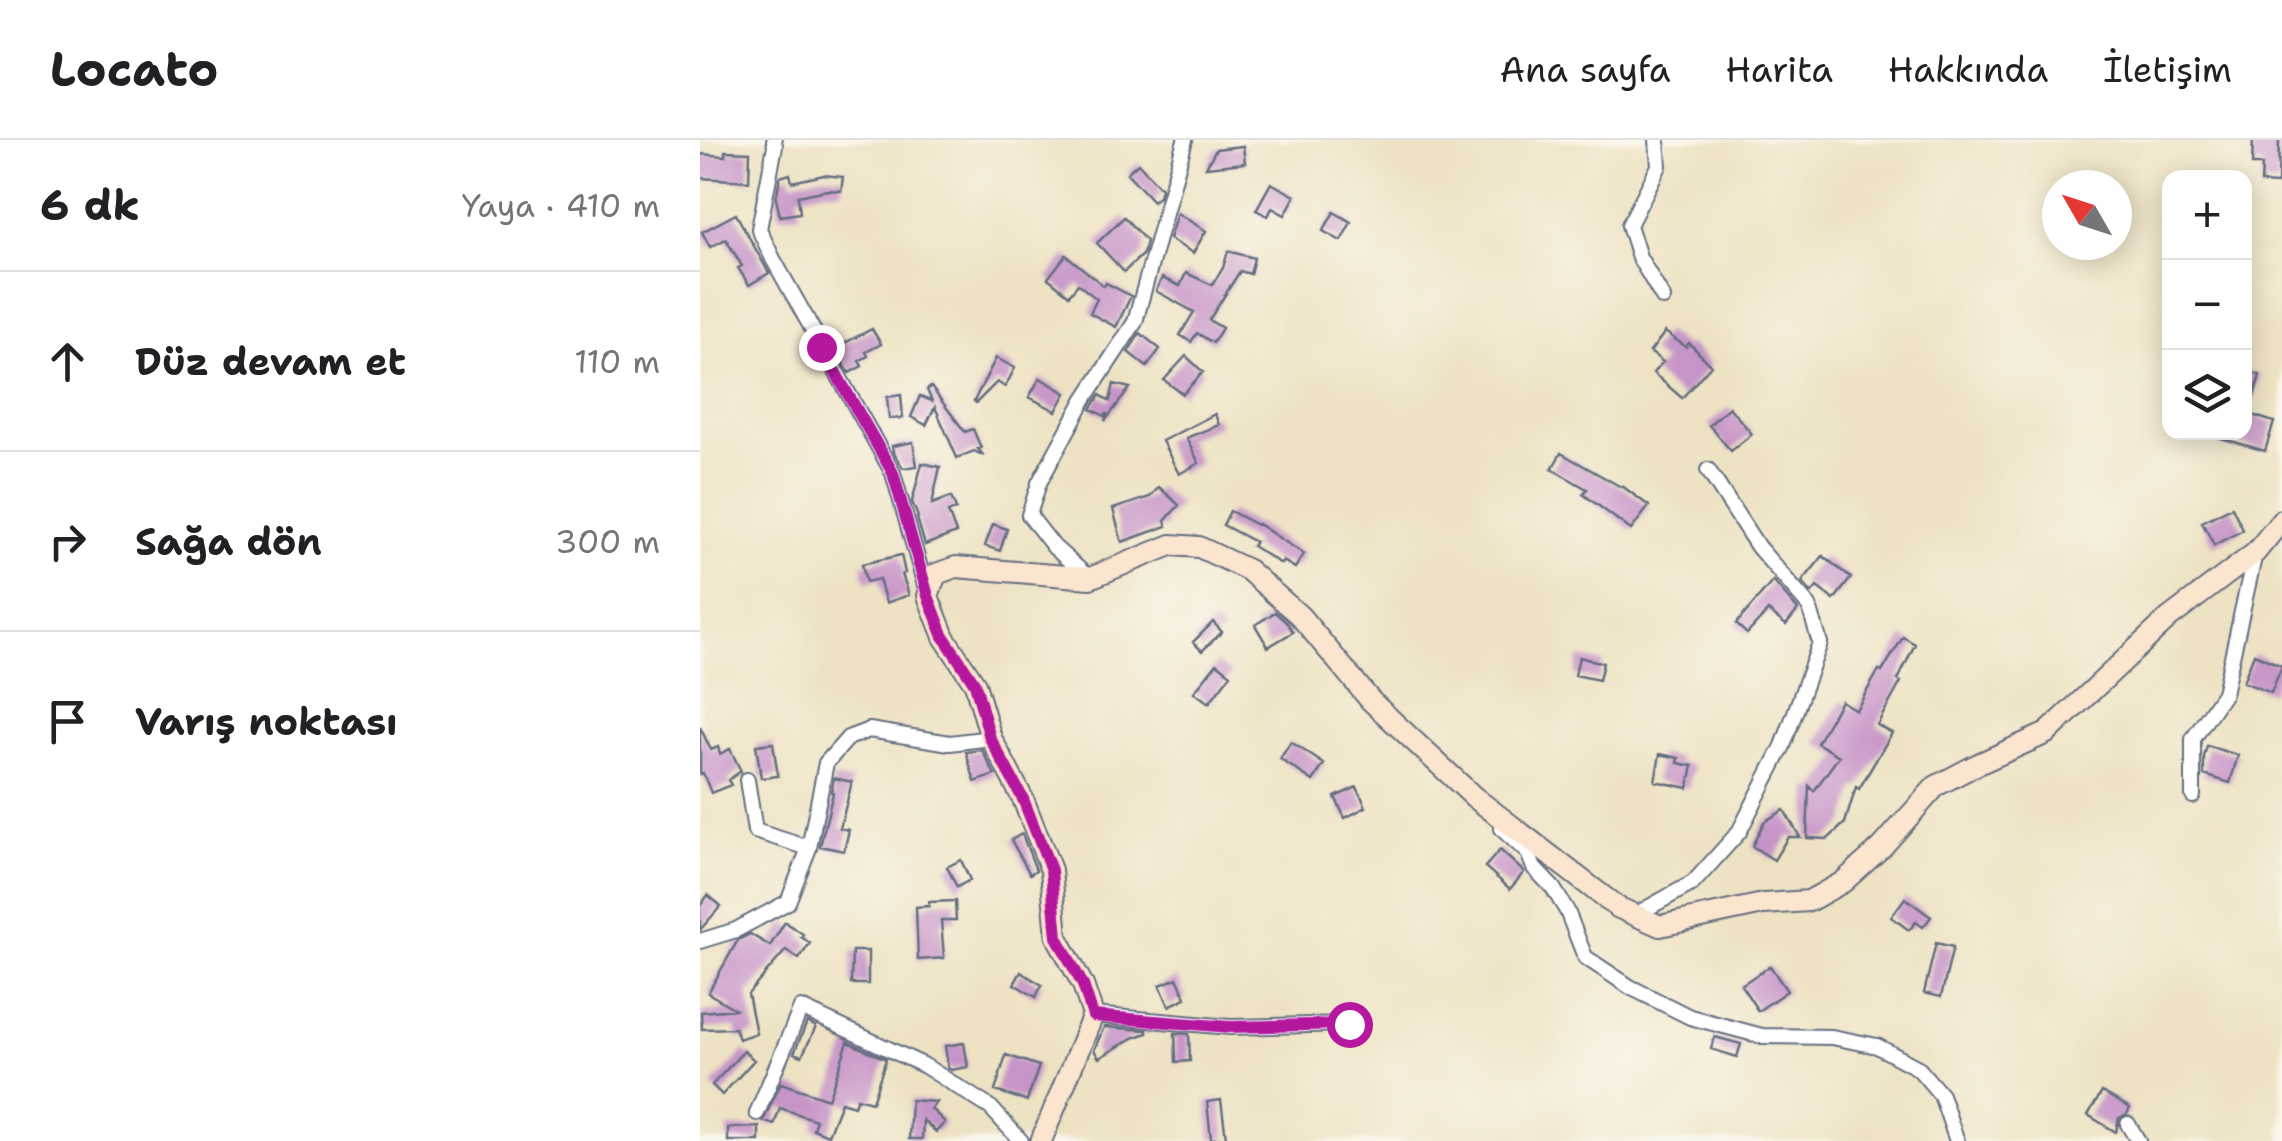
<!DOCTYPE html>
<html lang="tr">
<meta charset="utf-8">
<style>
:root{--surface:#fff;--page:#f6f6f6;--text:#202124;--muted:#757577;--line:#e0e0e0}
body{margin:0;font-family:"Shantell Sans",sans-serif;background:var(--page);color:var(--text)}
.controls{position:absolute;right:30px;top:30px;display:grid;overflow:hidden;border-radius:20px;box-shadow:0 5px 25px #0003}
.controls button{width:90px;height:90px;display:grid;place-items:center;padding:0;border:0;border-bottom:2px solid var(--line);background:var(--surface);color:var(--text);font:50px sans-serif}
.compass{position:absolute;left:1342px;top:30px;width:90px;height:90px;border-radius:50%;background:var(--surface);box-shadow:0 5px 25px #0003;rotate:309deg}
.stop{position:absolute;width:30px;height:30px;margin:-22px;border:8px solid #b5179e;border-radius:50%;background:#fff}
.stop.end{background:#b5179e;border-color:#fff;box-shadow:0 2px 10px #0008}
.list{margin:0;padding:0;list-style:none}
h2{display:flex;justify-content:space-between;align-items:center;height:130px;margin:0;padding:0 40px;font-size:42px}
h2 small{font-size:32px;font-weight:400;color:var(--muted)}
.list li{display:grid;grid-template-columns:65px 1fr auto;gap:30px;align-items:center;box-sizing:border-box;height:180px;padding:0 40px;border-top:2px solid var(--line)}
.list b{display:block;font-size:38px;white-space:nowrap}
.list em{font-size:32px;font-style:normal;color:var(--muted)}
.icon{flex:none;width:55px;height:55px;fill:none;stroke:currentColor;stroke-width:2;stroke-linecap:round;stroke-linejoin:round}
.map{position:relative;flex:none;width:1582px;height:1001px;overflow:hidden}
header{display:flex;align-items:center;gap:60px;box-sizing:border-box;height:140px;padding:0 50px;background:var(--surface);border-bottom:2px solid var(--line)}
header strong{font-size:48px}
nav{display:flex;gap:55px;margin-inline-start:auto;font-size:35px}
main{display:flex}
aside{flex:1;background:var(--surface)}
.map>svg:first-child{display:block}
.building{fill:#c794c8}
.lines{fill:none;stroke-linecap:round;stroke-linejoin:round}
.street-casing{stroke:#646e81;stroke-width:18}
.secondary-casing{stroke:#646e81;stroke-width:24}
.street{stroke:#fff;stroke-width:14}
.secondary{stroke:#fce5cf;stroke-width:20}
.route{stroke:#b5179e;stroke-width:12}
</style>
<header>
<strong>Locato</strong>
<nav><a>Ana sayfa</a><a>Harita</a><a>Hakkında</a><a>İletişim</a></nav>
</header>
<main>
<aside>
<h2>6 dk<small>Yaya · 410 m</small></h2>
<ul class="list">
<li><svg class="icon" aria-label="ahead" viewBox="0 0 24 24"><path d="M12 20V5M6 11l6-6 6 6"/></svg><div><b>Düz devam et</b></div><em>110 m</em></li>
<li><svg class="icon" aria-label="right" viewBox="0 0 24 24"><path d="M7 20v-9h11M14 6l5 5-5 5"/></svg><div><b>Sağa dön</b></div><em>300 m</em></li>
<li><svg class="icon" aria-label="arrive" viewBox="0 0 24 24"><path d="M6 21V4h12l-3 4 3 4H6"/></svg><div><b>Varış noktası</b></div></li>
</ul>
</aside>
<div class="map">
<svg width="1582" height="1001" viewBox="0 0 1582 1001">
<rect width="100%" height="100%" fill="#fbf7ec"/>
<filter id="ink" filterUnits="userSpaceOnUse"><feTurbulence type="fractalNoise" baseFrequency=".01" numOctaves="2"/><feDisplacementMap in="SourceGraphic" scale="20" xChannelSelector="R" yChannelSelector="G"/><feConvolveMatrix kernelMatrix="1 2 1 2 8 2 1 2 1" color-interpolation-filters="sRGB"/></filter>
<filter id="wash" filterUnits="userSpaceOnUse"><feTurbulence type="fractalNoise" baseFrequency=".0048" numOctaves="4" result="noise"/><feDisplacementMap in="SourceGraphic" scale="40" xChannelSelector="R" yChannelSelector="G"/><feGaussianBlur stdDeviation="2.25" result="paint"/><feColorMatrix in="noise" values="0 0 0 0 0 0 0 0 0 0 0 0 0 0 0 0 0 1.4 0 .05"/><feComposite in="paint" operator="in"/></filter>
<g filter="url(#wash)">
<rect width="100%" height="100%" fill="#ede2c2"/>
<g id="blocks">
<path class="building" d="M1553,0H1579L1578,44L1561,43L1562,25H1552Z
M543,6L545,23L506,27L516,9Z
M25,11L50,12L49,41L0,38V14L25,16Z
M438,23L461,48L459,56L453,61L427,33Z
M90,34L92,42L124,35L143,37L141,51L127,50L98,56L100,73L80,76L76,59L80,37Z
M571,43L595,56L585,75L572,68L568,76L556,70Z
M634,72L651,82L641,101L623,91Z
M477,73L506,91L493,113L469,99Z
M36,74L69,133L49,145L38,128L42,126L26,99L10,107L2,92Z
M424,77L446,101L443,114L424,132L397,103Z
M528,111L554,118L550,134L540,131L509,180L522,188L513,203L497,193L491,202L480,195L494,172L456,151L462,138L480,146L486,133L512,145L523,128Z
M366,115L404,146L406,143L431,156L416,187L390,173L397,159L378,144L369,155L348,138Z
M172,189L181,204L166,212L168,216L159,221L162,226L149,233L135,208Z
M965,192L986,207L989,203L1011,225L982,258L953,233L963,222L950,212Z
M440,193L460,209L447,227L428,212Z
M486,216L503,232L483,254L464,240Z
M296,218L315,228L305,247L297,242L276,263L274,261Z
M1544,230L1560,235L1549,274L1574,282L1565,311L1514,296V292H1544Z
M340,238L366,253L356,271L329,257Z
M414,244L430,248L405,281L407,273L405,276L391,269L400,255L410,261Z
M231,247L265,292L273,289L281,308L278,309L284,316L274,311L257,318L235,267L226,285L211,277L220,256L232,261L227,250Z
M201,255L203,278L189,279L187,257Z
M1029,267L1052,294L1031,311L1009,285Z
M515,274L519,285L486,298L499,323L479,334L462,301Z
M213,302L217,326L203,328L193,312L192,306Z
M861,313L921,347L922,346L949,366L931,390L883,354L887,349L852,329Z
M222,323L240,327L232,364L251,357L256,369L248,372L256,393L225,405L217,378L218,377L212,362Z
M459,347L479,365L465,381L467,386L422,402L413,369L450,357Z
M1532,367L1543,390L1514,405L1502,382Z
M530,371L557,385L558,384L604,414L595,428L583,421L581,424L552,406L555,402L523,385Z
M293,384L307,389L300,411L285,406Z
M201,415L205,433L202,434L209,455L186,463L179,439L166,442L162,424Z
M1123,416L1151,438L1134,460L1117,447L1112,453L1102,442Z
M1073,441L1098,470L1086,485L1068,471L1047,494L1036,484Z
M575,472L588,484L593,492L568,507L555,485Z
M513,482L522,492L502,511L493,502Z
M1203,497L1215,504L1198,540L1201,542L1177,585L1192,593L1159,649L1156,647L1145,683L1128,699L1107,698L1109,646L1114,651L1139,616L1117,603L1141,561L1156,570L1179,530L1182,532Z
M1554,514L1582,526L1571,553L1543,542Z
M879,517L903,523L899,540L875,535Z
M517,523L531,534L509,563L494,552Z
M0,587L11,610L18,607L20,614L30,609L41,631L28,640L31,645L11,653L3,633L0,634Z
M591,602L624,624L613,641L580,619Z
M73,603L78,636L61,638L56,605Z
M1507,606L1538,615L1530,643L1504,635V617Z
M282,610L295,635L275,642L266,612Z
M960,614L979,618L978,623L993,626L988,648L955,641Z
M134,638L152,642L140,688L149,690L144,711L120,706L133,653L131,652Z
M657,647L666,667L645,678L635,657Z
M1084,670L1100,697H1088L1074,720L1052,706L1064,682Z
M322,694L336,730L330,734L311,700Z
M800,710L824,732L810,749L785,727Z
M261,720L270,740L257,747L247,727Z
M8,755L21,766L0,790V766Z
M1205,758L1231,777L1223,787L1216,782L1209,790L1191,777Z
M255,761L256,780H241L244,818L218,820L216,767L229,766V762Z
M85,782L103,794L101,797L110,803L99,819L86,810L48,854L56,893L39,899L35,888L2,889L1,872L35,869L8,853L38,800L50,794L70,806Z
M1236,803L1253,807L1241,857L1224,853Z
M152,811H168V844H151Z
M1070,826L1087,851L1058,871L1041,845Z
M321,832L342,845L336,857L314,844Z
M477,838L486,858L469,866L460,845Z
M107,882L116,887L102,916L94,913Z
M404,887L447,890V893L433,898L399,918L394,910Z
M475,893L489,894L490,921L476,922Z
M1015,897L1041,904L1037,917L1011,909Z
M148,902L186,919L172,962L157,958L154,966L141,962L128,995L113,989L116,980L80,968L74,985L63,981L81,943L128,959Z
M264,903L268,927L251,930L248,928L245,906Z
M44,911L54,920L22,955L12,945Z
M306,915L339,926L327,961L295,951Z
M1402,952L1430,968L1427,974L1419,978L1416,992L1388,975Z
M211,960L236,962L231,969L245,982L236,992L223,980L222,999H209Z
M521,960L526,998L511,999L507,962Z
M59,987V1001H28V988Z"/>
</g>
</g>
<g filter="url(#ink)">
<use href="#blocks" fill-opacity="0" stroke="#646e81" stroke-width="2.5"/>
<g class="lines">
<g class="street-casing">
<path id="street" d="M74,0L75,6L59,89L73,119L193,333L228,456
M957,0L959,26L929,85L939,117L963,158
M389,438L354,407L329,375L339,343L384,260L435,182L485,0
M47,640L55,691L109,708
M1493,656V599L1524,553L1555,413
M802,689L828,713L834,728L853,748L867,771L885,817L930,847L990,877L1062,896L1132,897L1177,906L1218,928L1241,955L1257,1001
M935,775L993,743L1039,692L1083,606L1120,503L1109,466L1058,407L1008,330
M0,801L36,790L88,762L109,708L126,623L148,598L169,590L250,603L291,598
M393,875L530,887L649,884
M57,973L101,868L225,926L291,968L321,1001
M1428,984L1438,1001"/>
</g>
<g class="secondary-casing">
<path id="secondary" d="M341,1001L393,875L383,845L357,797L351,730L323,659L291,598L275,544L244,497L228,456L236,434L256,427L390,438L471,405L499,407L548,430L600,476L671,561L774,657L917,767L960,786L1063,764L1109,761L1143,742L1182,707L1236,646L1276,625L1347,593L1469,478L1555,413L1582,380"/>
</g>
<use href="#street" class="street"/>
<use href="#secondary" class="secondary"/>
</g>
</g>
<g class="lines" filter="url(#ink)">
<path class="route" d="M121,207L193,333L228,456L244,497L275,544L290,598L323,659L351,730L357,797L383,845L393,876L530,887L649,884"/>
</g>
</svg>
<div class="controls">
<button>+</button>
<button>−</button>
<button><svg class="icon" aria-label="layers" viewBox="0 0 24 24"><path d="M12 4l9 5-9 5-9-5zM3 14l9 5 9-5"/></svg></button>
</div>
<svg class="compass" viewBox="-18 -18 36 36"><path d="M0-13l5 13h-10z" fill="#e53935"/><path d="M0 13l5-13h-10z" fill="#757577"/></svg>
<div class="stop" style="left:649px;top:884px"></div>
<div class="stop end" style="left:121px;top:207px"></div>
</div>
</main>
